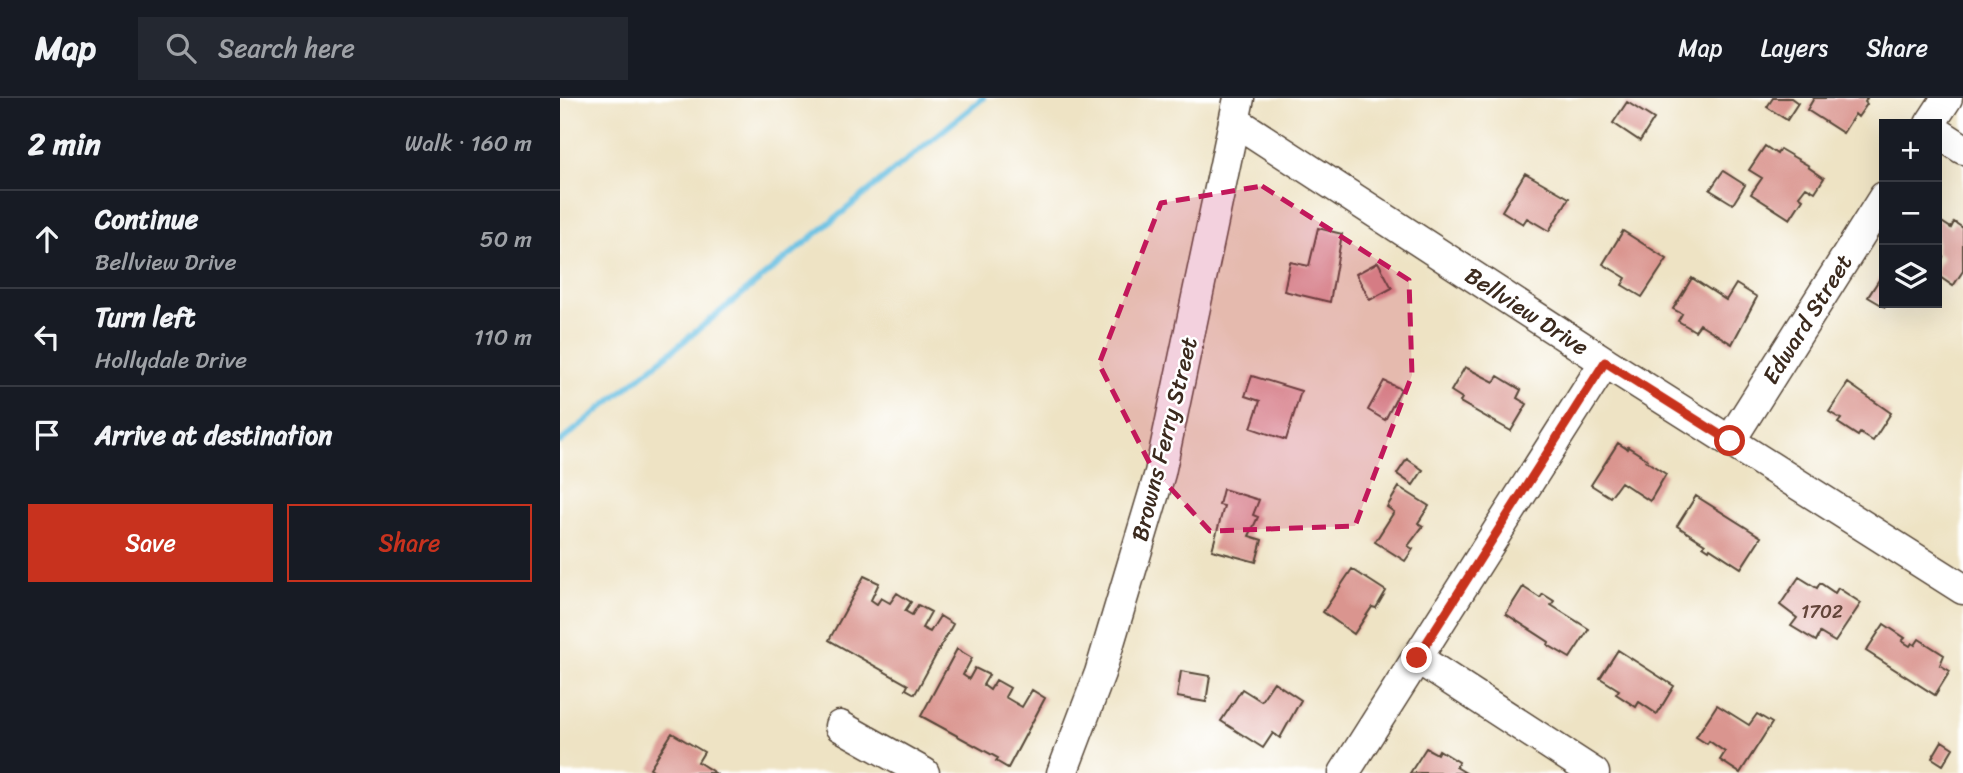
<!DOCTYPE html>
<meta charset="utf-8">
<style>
:root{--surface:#171b24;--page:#242831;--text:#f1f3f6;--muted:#9ea1a6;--line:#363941;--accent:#c8321e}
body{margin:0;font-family:Sriracha,sans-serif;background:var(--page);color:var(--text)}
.controls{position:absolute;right:21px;top:21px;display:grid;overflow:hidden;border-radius:0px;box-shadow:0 7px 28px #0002}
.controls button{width:63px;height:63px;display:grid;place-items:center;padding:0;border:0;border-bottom:2px solid var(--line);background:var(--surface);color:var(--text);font:35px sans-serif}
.stop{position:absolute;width:21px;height:21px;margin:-16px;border:5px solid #c8321e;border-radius:50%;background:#fff}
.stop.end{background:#c8321e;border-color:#fff;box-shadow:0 2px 7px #0008}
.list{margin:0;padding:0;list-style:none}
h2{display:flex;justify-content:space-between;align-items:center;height:91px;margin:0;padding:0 28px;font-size:30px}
h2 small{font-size:23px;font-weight:400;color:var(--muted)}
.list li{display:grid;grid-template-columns:46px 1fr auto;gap:21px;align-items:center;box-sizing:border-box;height:98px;padding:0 28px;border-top:2px solid var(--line)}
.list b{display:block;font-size:26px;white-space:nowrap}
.list p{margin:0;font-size:23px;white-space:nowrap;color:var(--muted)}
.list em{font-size:23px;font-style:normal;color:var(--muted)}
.actions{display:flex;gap:14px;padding:21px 28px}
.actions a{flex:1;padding:16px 0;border:2px solid var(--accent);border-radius:0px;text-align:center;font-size:24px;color:var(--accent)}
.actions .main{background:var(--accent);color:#fff}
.icon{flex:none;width:38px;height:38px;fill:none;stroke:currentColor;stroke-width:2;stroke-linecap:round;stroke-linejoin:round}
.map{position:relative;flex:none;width:1403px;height:675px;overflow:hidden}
header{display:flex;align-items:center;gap:42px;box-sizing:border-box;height:98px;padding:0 35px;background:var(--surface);border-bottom:2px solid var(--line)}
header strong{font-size:33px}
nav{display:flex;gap:38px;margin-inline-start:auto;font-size:24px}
.search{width:490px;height:63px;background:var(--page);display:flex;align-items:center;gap:18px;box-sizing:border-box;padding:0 24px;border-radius:0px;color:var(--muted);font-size:26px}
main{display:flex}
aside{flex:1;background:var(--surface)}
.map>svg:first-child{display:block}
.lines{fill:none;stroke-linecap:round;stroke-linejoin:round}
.stream{stroke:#63bee1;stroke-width:6}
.building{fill:#da958f}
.minor-casing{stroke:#564637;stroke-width:33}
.minor{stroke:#fff;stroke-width:30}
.route{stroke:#c8321e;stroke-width:9}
.marked{fill:#c2185b;fill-opacity:0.2;stroke:#c2185b;stroke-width:5;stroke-dasharray:14 9;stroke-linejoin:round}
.labels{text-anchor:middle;stroke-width:5;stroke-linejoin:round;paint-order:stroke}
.number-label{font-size:19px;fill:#63453a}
.street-label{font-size:23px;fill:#3b2a1e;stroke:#fff}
</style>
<header>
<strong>Map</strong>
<div class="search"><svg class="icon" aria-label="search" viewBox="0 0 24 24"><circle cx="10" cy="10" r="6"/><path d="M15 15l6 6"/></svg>Search here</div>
<nav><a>Map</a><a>Layers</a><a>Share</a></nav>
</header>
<main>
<aside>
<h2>2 min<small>Walk · 160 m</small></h2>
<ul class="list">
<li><svg class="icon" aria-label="ahead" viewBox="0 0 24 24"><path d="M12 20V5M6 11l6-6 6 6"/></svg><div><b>Continue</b><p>Bellview Drive</p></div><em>50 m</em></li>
<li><svg class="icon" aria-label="left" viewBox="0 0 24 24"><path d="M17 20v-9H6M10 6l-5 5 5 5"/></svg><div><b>Turn left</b><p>Hollydale Drive</p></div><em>110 m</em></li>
<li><svg class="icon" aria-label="arrive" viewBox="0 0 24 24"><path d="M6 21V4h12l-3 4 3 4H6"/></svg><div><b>Arrive at destination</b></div></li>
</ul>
<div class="actions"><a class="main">Save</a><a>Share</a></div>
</aside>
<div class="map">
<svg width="1403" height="675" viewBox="0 0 1403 675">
<rect width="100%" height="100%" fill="#fff"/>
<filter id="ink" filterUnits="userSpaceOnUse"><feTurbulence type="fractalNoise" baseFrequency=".0143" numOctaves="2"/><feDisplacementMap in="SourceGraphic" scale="14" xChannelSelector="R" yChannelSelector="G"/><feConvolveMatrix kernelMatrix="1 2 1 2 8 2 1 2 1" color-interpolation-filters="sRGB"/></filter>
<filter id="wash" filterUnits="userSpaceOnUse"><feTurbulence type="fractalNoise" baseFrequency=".00686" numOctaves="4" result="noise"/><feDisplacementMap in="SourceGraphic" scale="28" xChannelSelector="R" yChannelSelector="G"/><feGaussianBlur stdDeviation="1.57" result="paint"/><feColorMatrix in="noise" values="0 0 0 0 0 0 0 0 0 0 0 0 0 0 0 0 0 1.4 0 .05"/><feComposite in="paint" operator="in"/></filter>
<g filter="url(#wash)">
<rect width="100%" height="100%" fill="#eee3c4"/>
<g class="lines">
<path class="stream" d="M0,344L423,0"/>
</g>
<g id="blocks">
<path class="building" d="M1213,0H1231L1238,5L1227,22L1207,9Z
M1254,0H1307L1305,4L1307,6L1298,19L1295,16L1283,35L1247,12Z
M1067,4L1094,21L1080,43L1053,25Z
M1205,48L1217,56L1220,51L1249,68L1248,69L1264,80L1255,94L1246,89L1239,98L1243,101L1230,121L1191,96L1202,80L1189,72Z
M1163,73L1185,87L1173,106L1150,92Z
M965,75L1009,100L989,133L967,120L963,126L942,113Z
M1377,121L1391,130L1394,124L1403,130V173L1393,188L1377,177V169L1383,159L1377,155Z
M758,130L782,136L770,204L724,193L730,164L749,168Z
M1063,133L1107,161L1082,199L1062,187L1066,180L1043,166Z
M818,164L832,190L810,202L796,176Z
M1322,177L1324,179V205H1328L1325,209L1308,199Z
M1132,180L1166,202L1176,186L1197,199L1172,246L1140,226L1135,233L1118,223L1122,216L1113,211Z
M905,269L934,284L938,278L961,292L957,300L967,306L951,333L900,304L902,300L891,293Z
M692,278L741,293L726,342L691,330L700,303L685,298Z
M824,283L841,291L825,322L808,312Z
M1288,285L1331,315L1313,343L1300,335L1298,338L1278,325L1281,321L1269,314Z
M1058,345L1067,351L1068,349L1087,361L1086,363L1106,376L1090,403L1061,384L1050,399L1031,387Z
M847,361L863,372L853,387L837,376Z
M839,389L869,408L858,425L863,428L848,448L853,451L845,463L815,444L834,414L827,409Z
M663,391L699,402L693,417L698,419L689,438L702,442L696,464L652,452L664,408L659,407Z
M1136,398L1201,439L1181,470L1150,450L1149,452L1143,448L1145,446L1117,428Z
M792,471L826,493L816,510L812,509L794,536L763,514Z
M304,478L319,485L311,502L317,506L321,500L330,505L337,495L351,504L345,513L352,517L358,507L371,514L362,530L370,534L380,518L393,526L355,596L346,591L348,587L269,542Z
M1239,479L1257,490L1260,485L1275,495L1278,490L1301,505L1275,544L1260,535L1256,543L1231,528L1237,520L1220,507Z
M963,489L980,500L983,496L994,503L991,507L1029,531L1010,560L988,547L989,544L946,516Z
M1324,526L1345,540L1342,543L1350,548L1352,545L1355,547L1359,541L1384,557L1380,567L1390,573L1375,597L1306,553Z
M397,551L412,560L403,577L409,581L415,570L429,577L423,587L430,592L436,582L450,590L445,599L462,609L472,592L485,600L448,670L436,663L438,660L361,618Z
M1058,552L1114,588L1097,616L1079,604L1076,609L1056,596L1059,592L1040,580Z
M621,573L650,578L646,604L617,599Z
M714,584L741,602L720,640L713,635L703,650L661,623L682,591L701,603Z
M1157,607L1189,627L1197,616L1212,625L1180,675L1160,662L1165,654L1149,643L1147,646L1136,639Z
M112,635L144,654L138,664L155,675H98L90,670Z
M1382,643L1393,650L1383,667L1372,660Z
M866,650L877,656L879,652L899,664L896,669L906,675H850Z"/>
</g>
</g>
<g filter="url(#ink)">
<use href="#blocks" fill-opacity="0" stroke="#564637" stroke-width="2"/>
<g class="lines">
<g class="minor-casing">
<path id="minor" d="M675,23L1045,264L1403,491
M1370,26L1387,0
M1377,34L1403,51
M1170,343L1324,99
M857,560L1034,675
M280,628L364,675
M502,675L540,575L600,375L679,0
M784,675L1045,264"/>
</g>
<use href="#minor" class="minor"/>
</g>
</g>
<g class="lines" filter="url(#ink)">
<path class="route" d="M857,560L1045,264L1170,343"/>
</g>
<path class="marked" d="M702,88L849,182L852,277L795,428L650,433L592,370L539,266L601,105Z"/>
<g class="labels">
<g class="number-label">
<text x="1262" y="520">1702</text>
</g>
<g class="street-label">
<text transform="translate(967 213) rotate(33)" y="8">Bellview Drive</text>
<text transform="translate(1247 221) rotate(-58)" y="8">Edward Street</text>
<text transform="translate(604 341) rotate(-76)" y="8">Browns Ferry Street</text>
</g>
</g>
</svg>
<div class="controls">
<button>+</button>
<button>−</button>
<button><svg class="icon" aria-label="layers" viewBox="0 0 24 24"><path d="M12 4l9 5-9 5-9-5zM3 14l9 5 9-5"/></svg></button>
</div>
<div class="stop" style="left:1170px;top:343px"></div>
<div class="stop end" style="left:857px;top:560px"></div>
</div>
</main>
